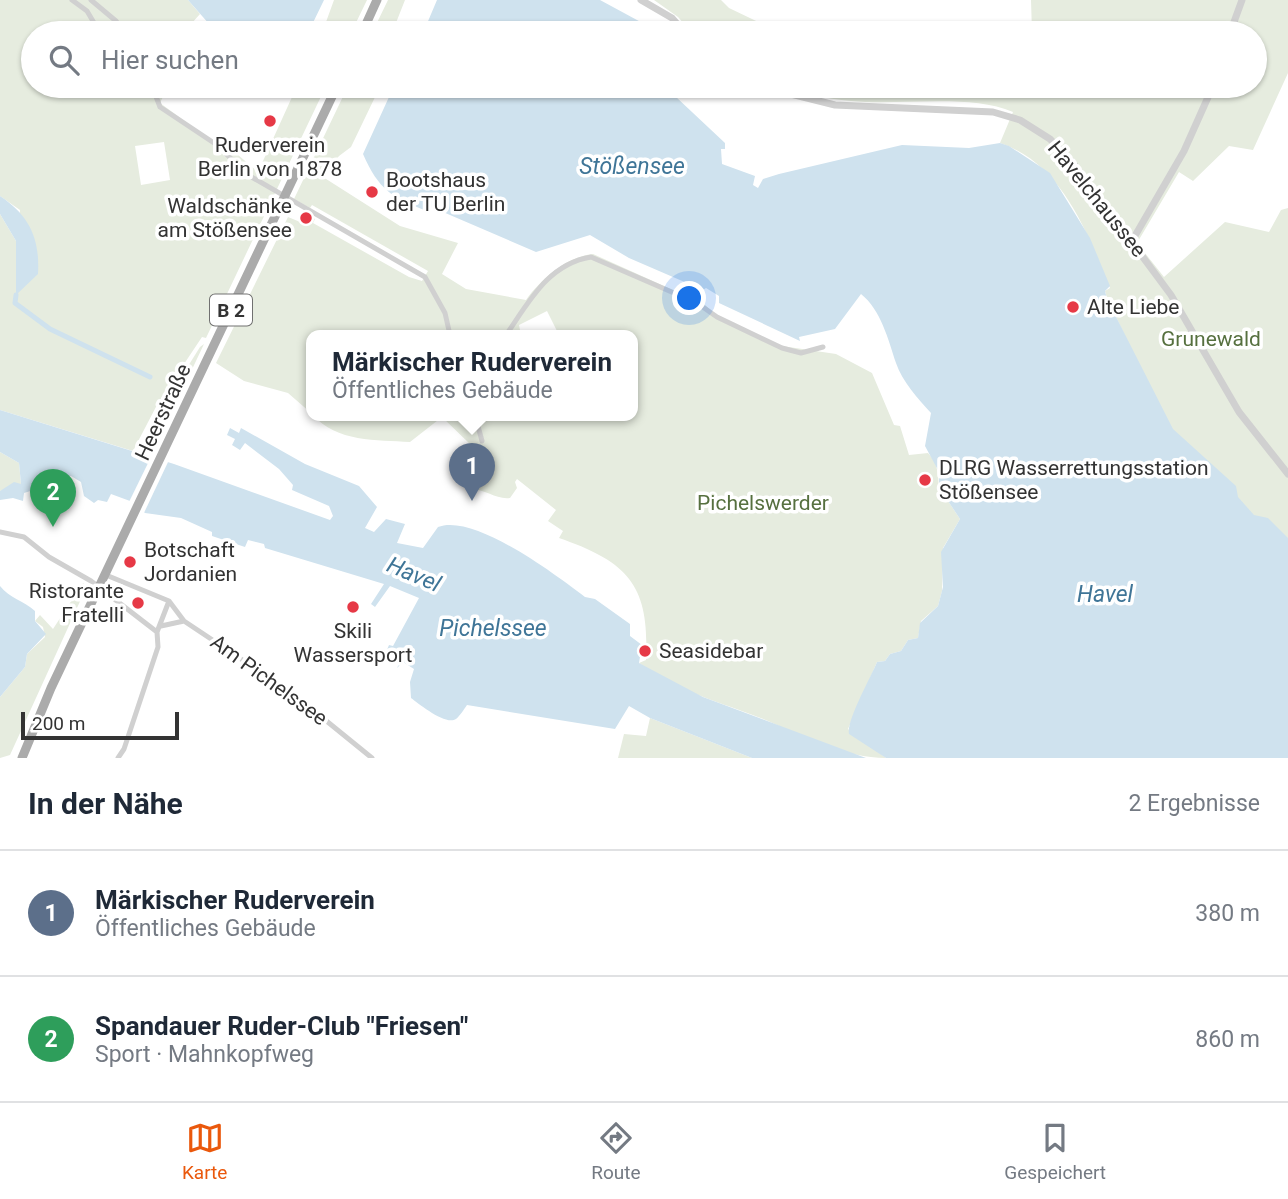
<!DOCTYPE html>
<html lang="de">
<meta charset="utf-8">
<style>
:root{--surface:#fff;--page:#f2f2f3;--text:#1f2937;--muted:#747a83;--line:#e0e1e3;--accent:#ea580c}
body{margin:0;font-family:Roboto,sans-serif;background:var(--page);color:var(--text)}
.scale{position:absolute;left:21px;bottom:18px;width:158px;box-sizing:border-box;padding-left:7px;border:4px solid #333;border-top:0;font-size:19px;line-height:24px;white-space:nowrap;color:#333;-webkit-text-stroke:5px #fff;paint-order:stroke}
.you{position:absolute;left:690px;top:299px;width:24px;height:24px;margin:-18px;border:5px solid #fff;border-radius:50%;background:#1a73e8;box-shadow:0 0 0 10px #1a73e833}
.badge{display:grid;place-items:center;width:46px;height:46px;border-radius:50%;background:var(--accent);color:#fff;font-size:23px;font-weight:700}
.pin{position:absolute;translate:-50% -58px;filter:drop-shadow(0 2px 4px #0008)}
.pin::after{content:'';position:absolute;top:37px;width:24px;height:21px;background:inherit;clip-path:polygon(0 0,100% 0,50% 100%)}
.popup{position:absolute;left:306px;top:330px;width:332px;height:91px;box-sizing:border-box;display:grid;place-content:center;border-radius:14px;background:var(--surface);filter:drop-shadow(0 2px 5px #0005);font-size:23px;white-space:nowrap;color:var(--muted)}
.popup b{font-size:26px;color:var(--text)}
.popup::after{content:'';position:absolute;left:50%;top:100%;margin-left:-14px;border:14px solid transparent;border-top-color:var(--surface)}
.list{margin:0;padding:0;list-style:none}
h2{display:flex;justify-content:space-between;align-items:center;height:91px;margin:0;padding:0 28px;font-size:30px}
h2 small{font-size:23px;font-weight:400;color:var(--muted)}
.list li{display:grid;grid-template-columns:46px 1fr auto;gap:21px;align-items:center;box-sizing:border-box;height:126px;padding:0 28px;border-top:2px solid var(--line)}
.list b{display:block;font-size:26px;white-space:nowrap}
.list p{margin:0;font-size:23px;white-space:nowrap;color:var(--muted)}
.list em{font-size:23px;font-style:normal;color:var(--muted)}
.icon{flex:none;width:38px;height:38px;fill:none;stroke:currentColor;stroke-width:2;stroke-linecap:round;stroke-linejoin:round}
.map{position:relative;flex:none;width:1288px;height:758px;overflow:hidden}
.search{position:absolute;background:var(--surface);box-shadow:0 2px 5px #0004;left:21px;right:21px;top:21px;height:77px;display:flex;align-items:center;gap:18px;box-sizing:border-box;padding:0 24px;border-radius:38px;color:var(--muted);font-size:26px}
.sheet{height:343px;background:var(--surface)}
nav{display:flex;justify-content:space-around;align-items:center;box-sizing:border-box;height:98px;border-top:2px solid var(--line);background:var(--surface);font-size:19px;color:var(--muted)}
nav a{display:grid;justify-items:center;gap:4px}
nav .on{color:var(--accent)}
.map>svg:first-child{display:block}
.green{fill:#e6ecdf;fill-rule:evenodd}
.water{fill:#cfe2ee}
.pier{fill:#fff}
.lines{fill:none;stroke-linecap:round;stroke-linejoin:round}
.canal{stroke:#cfe2ee;stroke-width:5}
.minor{stroke:#d0d0d0;stroke-width:5}
.tertiary{stroke:#d0d0d0;stroke-width:7}
.primary{stroke:#ababab;stroke-width:9}
.poi-dot{fill:#e63946;stroke:#fff;stroke-width:2.5}
.labels{text-anchor:middle;stroke-width:7;stroke-linejoin:round;paint-order:stroke}
.shield{fill:#fff;stroke:#707070;stroke-width:2}
.shield-label{font-size:19px;font-weight:bold;fill:#333}
.poi-label{font-size:21px;fill:#333;stroke:#fff;text-anchor:start}
.street-label{font-size:21px;fill:#333;stroke:#fff}
.park-label{font-size:21px;fill:#56703f;stroke:#fff}
.water-label{font-size:23px;font-style:italic;fill:#3f7597;stroke:#fff}
</style>
<div class="map">
<svg width="1288" height="758" viewBox="0 0 1288 758">
<rect width="100%" height="100%" fill="#fff"/>
<path class="green" d="M0,0H188L200,14L183,33H33V86H168L160,103L216,144L217,137L258,172L297,86H326L206,338L202,337L158,403L133,451L0,410V214L16,241L17,295L20,210L0,196ZM164,142L170,180L141,185L135,146Z
M334,0H367L351,33H322Z
M388,0H405L392,33H372Z
M654,0H721L729,8L781,33H692L678,17Z
M1031,0H1288V73L1253,150L1229,146L1193,181L1179,172L1137,243L1164,277L1225,222L1269,232L1281,210L1288,208V567L1135,399L1139,365L1107,298L1105,291L1110,288C1087,232 1062,164 1000,143L1013,112C969,93 900,106 851,101C826,99 801,92 777,86H1255V33H1032Z
M348,86H377L376,95L351,147L339,156L323,177L400,226L458,243L442,274L466,289L526,300C541,279 566,257 593,254L704,304L717,316L782,346L836,354L872,373L894,425L900,426L909,455L928,453C940,466 938,477 939,493L946,498L960,519L943,548L942,591L938,606L921,621L918,638L908,640L901,651L890,654L885,661L877,662L848,729L886,758C846,758 804,737 768,721C725,703 676,692 639,663L646,660C650,585 628,562 559,538L563,531L548,521L556,510L517,479L515,482L517,488L510,498C495,500 483,487 468,490L473,478L487,483L494,472L477,460L472,446L442,417L410,442C377,440 336,442 313,415H633V335H559L547,311L519,325L521,335H311V413L288,393L244,381L216,363L288,217L305,224L310,216L315,219L313,223L409,277L422,281L428,271L312,205L310,208L294,199Z
M204,344L170,416L160,411L200,347Z
M0,452L19,463L21,484L0,491Z
M83,583L87,586L10,755L0,758V697L25,667L27,654L45,637L43,627L35,621L40,615L53,629Z
M650,718L752,758H618L624,734L646,736Z"/>
<path class="water" d="M188,0H324L308,33H217Z
M437,0H600L661,33H423Z
M394,86H668L676,97L725,143V149H721L722,164L755,176L753,185L758,188L763,179L779,174L902,145L969,148L1000,143L1009,146L1050,173L1090,238L1110,286L1105,291L1107,299L1173,429L1236,486L1238,497L1254,515L1268,518L1288,538V758H886L849,734C846,721 871,677 877,662L885,661L890,654L901,651L908,640L918,638L920,623L938,606L943,587L941,552L960,519L946,498L939,493V472L925,446L931,413C918,399 902,381 896,363C888,339 881,310 861,294L835,329L799,337L800,341L719,303V296L706,288L703,290L629,258L590,235L536,252L429,206L427,211C391,197 379,190 363,154Z
M0,196C30,216 40,239 38,274L16,295V241L0,214Z
M0,410L174,464L330,520L333,516L329,506L292,490L293,485L279,469L245,443L240,450L232,445L235,439L227,435L230,428L239,433L241,428L305,464L359,486L377,507L365,528L374,532L386,519L405,524L397,543L423,548L438,527C474,513 556,575 585,597L595,599L630,624V636L642,645L639,663L703,697L866,758H752L650,718L629,706L615,729L467,705C464,709 460,716 456,719C446,726 419,704 411,698L410,682L414,669L403,662L397,668L401,660L386,652L389,645L393,646L419,598L390,586L375,607L371,604L384,584L265,548L264,544L248,540L245,547L212,536V532L181,518L145,513L130,501L111,494L107,502L98,500L94,503L84,496L81,482L71,476L49,474L44,502H40V488L24,493L23,501L13,498L0,500V491L14,482L21,484L19,463L0,452Z
M0,586C9,598 24,601 35,611V621L46,634L27,654L25,667L0,697Z"/>
<path class="pier" d="M152,455L169,460L143,515L128,504Z"/>
<g class="lines">
<path class="canal" d="M16,295L15,303L50,329L150,377"/>
<path class="minor" d="M72,0L87,11L100,33
M91,0L116,21L125,33
M152,86L160,107L217,145L248,175L425,277L445,313L450,335
M506,335C529,302 548,264 591,257L697,303L717,317L782,348L801,353L823,347
M475,415L482,441
M0,532L24,537L49,557L91,581L157,632L158,647L124,749L118,758
M106,575L169,601L184,621L292,693L372,758
M161,626L184,621
M157,632L169,601"/>
<path class="tertiary" d="M641,0L672,18L685,33
M1230,33L1242,0
M758,86L835,105L993,112L1020,120L1050,139L1073,163L1171,295L1239,412L1288,474
M1132,241L1184,151L1213,86"/>
<path class="primary" d="M362,33L377,0
M22,758L51,688L337,86"/>
</g>
<g class="poi-dot">
<circle cx="270" cy="121" r="7"/>
<circle cx="372" cy="192" r="7"/>
<circle cx="306" cy="218" r="7"/>
<circle cx="1073" cy="307" r="7"/>
<circle cx="925" cy="480" r="7"/>
<circle cx="130" cy="562" r="7"/>
<circle cx="138" cy="603" r="7"/>
<circle cx="353" cy="607" r="7"/>
<circle cx="645" cy="651" r="7"/>
</g>
<g class="labels">
<rect class="shield" x="210" y="294.5" width="42" height="31" rx="5"/>
<g class="shield-label">
<text x="231" y="317">B 2</text>
</g>
<g class="poi-label">
<text x="270" y="152" text-anchor="middle">Ruderverein<tspan x="270" dy="24">Berlin von 1878</tspan></text>
<text x="386" y="187">Bootshaus<tspan x="386" dy="24">der TU Berlin</tspan></text>
<text x="292" y="213" text-anchor="end">Waldschänke<tspan x="292" dy="24">am Stößensee</tspan></text>
<text x="1087" y="314">Alte Liebe</text>
<text x="939" y="475">DLRG Wasserrettungsstation<tspan x="939" dy="24">Stößensee</tspan></text>
<text x="144" y="557">Botschaft<tspan x="144" dy="24">Jordanien</tspan></text>
<text x="124" y="598" text-anchor="end">Ristorante<tspan x="124" dy="24">Fratelli</tspan></text>
<text x="353" y="638" text-anchor="middle">Skili<tspan x="353" dy="24">Wassersport</tspan></text>
<text x="659" y="658">Seasidebar</text>
</g>
<g class="street-label">
<text transform="translate(1097 199) rotate(51)" y="7">Havelchaussee</text>
<text transform="translate(163 412) rotate(-65)" y="7">Heerstraße</text>
<text transform="translate(269 680) rotate(36)" y="7">Am Pichelssee</text>
</g>
<g class="park-label">
<text x="1211" y="346">Grunewald</text>
<text x="763" y="510">Pichelswerder</text>
</g>
<g class="water-label">
<text x="632" y="174">Stößensee</text>
<text transform="translate(414 574) rotate(23)" y="8">Havel</text>
<text x="1105" y="602">Havel</text>
<text x="493" y="636">Pichelssee</text>
</g>
</g>
</svg>
<div class="scale">200 m</div>
<div class="you"></div>
<div class="pin badge" style="left:472px;top:501px;background:#5c6f8a">1</div>
<div class="popup"><b>Märkischer Ruderverein</b>Öffentliches Gebäude</div>
<div class="pin badge" style="left:53px;top:527px;background:#2e9e5b">2</div>
<div class="search"><svg class="icon" aria-label="search" viewBox="0 0 24 24"><circle cx="10" cy="10" r="6"/><path d="M15 15l6 6"/></svg>Hier suchen</div>
</div>
<section class="sheet">
<h2>In der Nähe<small>2 Ergebnisse</small></h2>
<ul class="list">
<li><span class="badge" style="background:#5c6f8a">1</span><div><b>Märkischer Ruderverein</b><p>Öffentliches Gebäude</p></div><em>380 m</em></li>
<li><span class="badge" style="background:#2e9e5b">2</span><div><b>Spandauer Ruder-Club &quot;Friesen&quot;</b><p>Sport · Mahnkopfweg</p></div><em>860 m</em></li>
</ul>
</section>
<nav>
<a class="on"><svg class="icon" aria-label="map" viewBox="0 0 24 24"><path d="M3 6l6-2 6 2 6-2v14l-6 2-6-2-6 2zM9 4v14M15 6v14"/></svg>Karte</a>
<a><svg class="icon" aria-label="directions" viewBox="0 0 24 24"><path d="M12 3l9 9-9 9-9-9zM9 14v-3h6M13 9l2 2-2 2"/></svg>Route</a>
<a><svg class="icon" aria-label="saved" viewBox="0 0 24 24"><path d="M7 4h10v16l-5-4-5 4z"/></svg>Gespeichert</a>
</nav>
